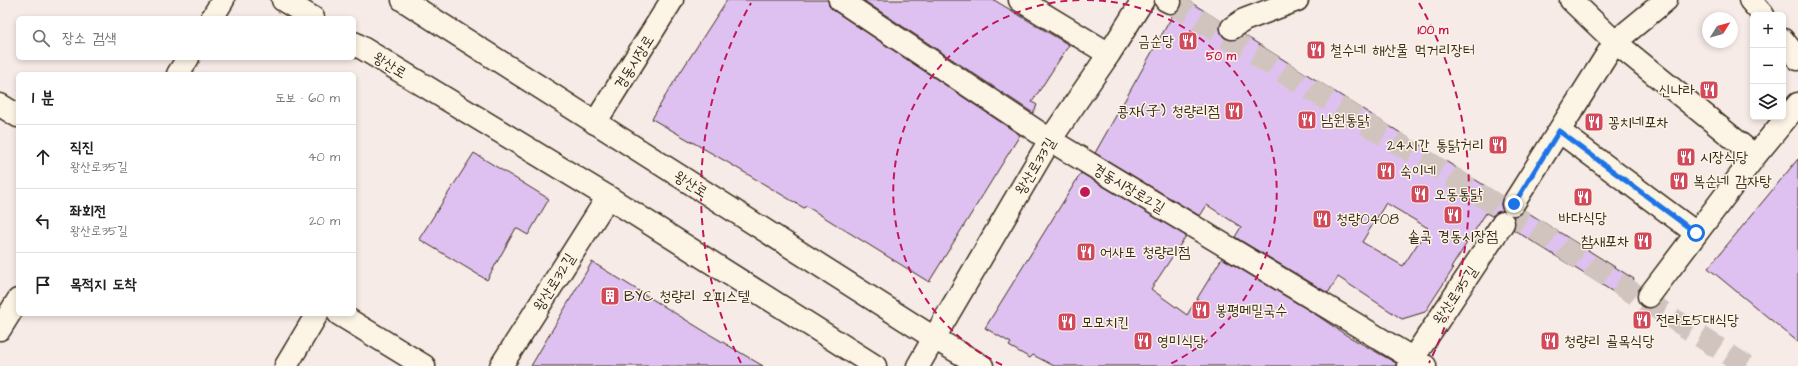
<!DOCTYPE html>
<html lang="ko">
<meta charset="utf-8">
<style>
:root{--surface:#fff;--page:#f2f2f2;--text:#222;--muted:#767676;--line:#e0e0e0}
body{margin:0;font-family:"Architects Daughter","LXGW WenKai TC","Poor Story",sans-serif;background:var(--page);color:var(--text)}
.controls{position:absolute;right:12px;top:12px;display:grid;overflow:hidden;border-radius:6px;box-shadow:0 2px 6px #0003}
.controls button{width:36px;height:36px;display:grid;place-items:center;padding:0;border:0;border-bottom:1px solid var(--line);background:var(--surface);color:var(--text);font:20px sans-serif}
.compass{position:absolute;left:1702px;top:12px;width:36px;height:36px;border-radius:50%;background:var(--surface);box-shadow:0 2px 6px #0003;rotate:53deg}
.stop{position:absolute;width:12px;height:12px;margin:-9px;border:3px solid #1a73e8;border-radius:50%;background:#fff}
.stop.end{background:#1a73e8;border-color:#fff;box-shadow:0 1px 4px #0008}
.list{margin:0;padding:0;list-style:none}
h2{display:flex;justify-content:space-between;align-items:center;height:52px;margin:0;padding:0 16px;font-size:17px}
h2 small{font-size:13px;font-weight:400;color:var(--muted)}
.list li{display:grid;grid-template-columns:26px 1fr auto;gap:12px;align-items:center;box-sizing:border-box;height:64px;padding:0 16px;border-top:1px solid var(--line)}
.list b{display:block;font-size:15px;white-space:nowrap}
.list p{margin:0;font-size:13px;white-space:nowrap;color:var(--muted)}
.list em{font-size:13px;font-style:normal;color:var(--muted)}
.icon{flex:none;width:22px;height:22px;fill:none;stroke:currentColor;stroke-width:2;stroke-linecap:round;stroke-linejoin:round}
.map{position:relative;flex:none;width:1798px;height:366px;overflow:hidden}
.search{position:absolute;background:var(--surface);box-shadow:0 2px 6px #0003;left:16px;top:16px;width:340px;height:44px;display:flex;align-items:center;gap:10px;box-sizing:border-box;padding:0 14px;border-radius:6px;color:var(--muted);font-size:15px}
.panel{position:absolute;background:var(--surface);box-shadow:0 2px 6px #0003;left:16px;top:72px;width:340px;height:244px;border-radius:6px}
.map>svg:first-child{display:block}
.building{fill:#dec1f0;stroke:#3b2a1e;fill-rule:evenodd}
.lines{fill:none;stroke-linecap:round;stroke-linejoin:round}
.minor-tunnel{stroke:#d1c4bf;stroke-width:22;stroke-dasharray:22 11;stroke-linecap:butt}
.minor-casing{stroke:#3b2a1e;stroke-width:25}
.secondary-casing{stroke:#3b2a1e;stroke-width:25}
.primary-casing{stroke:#3b2a1e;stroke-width:25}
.minor{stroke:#fcf5e5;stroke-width:22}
.secondary{stroke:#fcf5e5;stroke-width:22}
.primary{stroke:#fcf5e5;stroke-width:22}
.route{stroke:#1a73e8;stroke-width:5}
.ring{fill:none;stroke:#c2185b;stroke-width:2;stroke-dasharray:7 5}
.labels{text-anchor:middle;stroke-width:3;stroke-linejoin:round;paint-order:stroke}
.poi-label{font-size:15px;fill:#3b2a1e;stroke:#fcf5e5;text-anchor:start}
.street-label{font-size:15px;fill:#3b2a1e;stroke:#fcf5e5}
.centre{fill:#c2185b;stroke:#fcf5e5;stroke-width:2}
.ring-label{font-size:12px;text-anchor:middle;font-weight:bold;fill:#c2185b;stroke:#fcf5e5;stroke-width:3;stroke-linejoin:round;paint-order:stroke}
</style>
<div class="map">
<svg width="1798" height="366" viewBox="0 0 1798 366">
<rect width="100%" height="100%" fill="#f6ebe7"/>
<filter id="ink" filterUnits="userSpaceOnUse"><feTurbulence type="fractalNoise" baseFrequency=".025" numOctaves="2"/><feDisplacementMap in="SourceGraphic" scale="8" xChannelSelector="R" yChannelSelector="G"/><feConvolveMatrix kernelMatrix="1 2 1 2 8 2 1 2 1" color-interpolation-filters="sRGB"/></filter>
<g filter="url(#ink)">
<path class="building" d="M727,0H828L829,6L833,10L1020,135L929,282L806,206L804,208L727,162L652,119L667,93Z
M863,0H994L1069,45L1032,102L1037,105L1033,113Z
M1182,0H1187L1222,22L1220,29L1222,35L1226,39L1233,40L1244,35L1503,197L1501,204L1503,211L1497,212L1492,216L1486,213L1451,268L1453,269L1425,312L1402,319L1338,277L1328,293L1235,237L1241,227L1207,205L1200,216L1095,153L1174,13L1181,8ZM1386,203L1428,228L1403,266L1362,242Z
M474,153L549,199L528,235L516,228L487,280L419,239Z
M1798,159V342L1708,268Z
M1081,173L1186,236L1151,289L1187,315L1222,258L1315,314L1346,335L1396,363V366H1054L1033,355L1030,358L1009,346L1011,343L985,328Z
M1524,210L1634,279L1623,298L1514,230L1515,223L1513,216L1519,215Z
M592,262L704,331L763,366H531Z"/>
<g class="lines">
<path class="minor-tunnel" d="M1170,2L1508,212L1746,366"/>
<g class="minor-casing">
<path id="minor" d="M840,0L1050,140L1425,366
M1020,0L1109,54
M1166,0L1170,2
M1571,0L1615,42L1755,156
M1750,0L1763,15
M212,18L223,0
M1232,28L1244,20L1297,0
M1783,40L1798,59
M178,74L188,58
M0,105L18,116
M595,123L672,0
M1559,131L1696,233
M1513,204L1615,42L1666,0
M1649,296L1755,156L1798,104
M339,314L424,366
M0,329L18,300
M934,338L1050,140L1109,54L1143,0
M286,366L317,314
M501,366L608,197
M1408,366L1503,223"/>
</g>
<g class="secondary-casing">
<path id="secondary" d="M918,366L934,338"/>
</g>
<g class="primary-casing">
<path id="primary" d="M283,0L313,18
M403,0L934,338L982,366
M354,43L608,197L875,366"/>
</g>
<use href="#minor" class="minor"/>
<use href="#secondary" class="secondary"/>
<use href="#primary" class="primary"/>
</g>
</g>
<g class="lines" filter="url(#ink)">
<path class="route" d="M1514,204L1559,131L1696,233"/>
</g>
<g class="ring">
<path d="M1002 365A192 192 0 0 1 1083 0M1087 0A192 192 0 0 1 1168 365"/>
<path d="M741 363A384 384 0 0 1 751 3M1419 3A384 384 0 0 1 1429 363"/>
</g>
<defs>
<g id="restaurant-square" transform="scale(1)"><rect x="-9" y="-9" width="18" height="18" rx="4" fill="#d1495b" stroke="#fcf5e5"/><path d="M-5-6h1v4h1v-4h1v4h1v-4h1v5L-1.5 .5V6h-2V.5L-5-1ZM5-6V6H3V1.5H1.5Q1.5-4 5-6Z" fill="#fff"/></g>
<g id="building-square" transform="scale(1)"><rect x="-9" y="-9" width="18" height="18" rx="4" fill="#d1495b" stroke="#fcf5e5"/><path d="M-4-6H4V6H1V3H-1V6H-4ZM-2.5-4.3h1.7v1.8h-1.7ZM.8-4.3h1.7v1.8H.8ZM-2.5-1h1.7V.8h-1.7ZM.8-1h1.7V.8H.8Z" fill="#fff"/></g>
</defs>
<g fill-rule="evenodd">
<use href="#restaurant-square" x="1188" y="41"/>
<use href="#restaurant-square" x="1316" y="50"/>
<use href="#restaurant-square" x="1709" y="90"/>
<use href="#restaurant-square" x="1234" y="111"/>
<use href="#restaurant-square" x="1307" y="120"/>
<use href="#restaurant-square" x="1594" y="122"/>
<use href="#restaurant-square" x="1498" y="145"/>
<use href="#restaurant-square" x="1686" y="157"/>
<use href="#restaurant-square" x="1386" y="171"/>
<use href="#restaurant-square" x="1679" y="181"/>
<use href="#restaurant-square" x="1420" y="194"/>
<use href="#restaurant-square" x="1583" y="197"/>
<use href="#restaurant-square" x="1453" y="215"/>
<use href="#restaurant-square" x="1322" y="219"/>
<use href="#restaurant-square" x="1643" y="241"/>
<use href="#restaurant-square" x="1086" y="252"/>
<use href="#building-square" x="610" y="296"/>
<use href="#restaurant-square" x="1201" y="310"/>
<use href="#restaurant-square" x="1642" y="320"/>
<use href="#restaurant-square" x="1067" y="322"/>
<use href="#restaurant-square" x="1143" y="341"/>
<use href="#restaurant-square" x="1550" y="341"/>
</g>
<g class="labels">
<g class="poi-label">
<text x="1174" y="46" text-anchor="end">금순당</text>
<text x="1330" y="55">철수네 해산물 먹거리장터</text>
<text x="1695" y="95" text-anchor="end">신나라</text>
<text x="1220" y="116" text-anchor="end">콩자(子) 청량리점</text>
<text x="1321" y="125">남원통닭</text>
<text x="1608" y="127">꽁치네포차</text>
<text x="1484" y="150" text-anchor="end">24시간 통닭거리</text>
<text x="1700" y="162">시장식당</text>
<text x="1400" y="176">숙이네</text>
<text x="1693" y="186">복순네 감자탕</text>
<text x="1434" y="199">오동통닭</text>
<text x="1583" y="223" text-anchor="middle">바다식당</text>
<text x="1336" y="224">청량0408</text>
<text x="1453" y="241" text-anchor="middle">솥국 경동시장점</text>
<text x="1629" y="246" text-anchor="end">참새포차</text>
<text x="1100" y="257">어사또 청량리점</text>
<text x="624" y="301">BYC 청량리 오피스텔</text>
<text x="1215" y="315">봉평메밀국수</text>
<text x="1656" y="325">전라도5대식당</text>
<text x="1081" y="327">모모치킨</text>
<text x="1157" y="346">영미식당</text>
<text x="1564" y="346">청량리 골목식당</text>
</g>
<g class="street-label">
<text transform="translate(634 62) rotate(-58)" y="5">경동시장로</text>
<text transform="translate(390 65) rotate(31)" y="5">왕산로</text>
<text transform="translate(1035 166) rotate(-59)" y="5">왕산로33길</text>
<text transform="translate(691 184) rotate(32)" y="5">왕산로</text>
<text transform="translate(1129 188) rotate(31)" y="5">경동시장로2길</text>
<text transform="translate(554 282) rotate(-58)" y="5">왕산로32길</text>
<text transform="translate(1455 295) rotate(-56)" y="5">왕산로35길</text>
</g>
</g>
<circle cx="1085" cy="192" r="6" class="centre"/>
<g class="ring-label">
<text x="1433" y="34">100 m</text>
<text x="1221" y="60">50 m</text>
</g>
</svg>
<div class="controls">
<button>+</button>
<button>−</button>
<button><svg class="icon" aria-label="layers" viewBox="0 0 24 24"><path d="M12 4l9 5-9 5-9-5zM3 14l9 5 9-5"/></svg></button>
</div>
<svg class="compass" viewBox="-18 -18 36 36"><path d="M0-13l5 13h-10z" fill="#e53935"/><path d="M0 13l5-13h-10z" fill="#767676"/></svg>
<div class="stop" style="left:1696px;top:233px"></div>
<div class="stop end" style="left:1514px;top:204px"></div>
<div class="search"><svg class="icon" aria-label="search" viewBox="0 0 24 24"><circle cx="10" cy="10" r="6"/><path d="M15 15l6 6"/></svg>장소 검색</div>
<section class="panel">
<h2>1 분<small>도보 · 60 m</small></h2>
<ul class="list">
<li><svg class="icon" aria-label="ahead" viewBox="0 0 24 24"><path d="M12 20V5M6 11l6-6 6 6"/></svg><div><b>직진</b><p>왕산로35길</p></div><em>40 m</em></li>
<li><svg class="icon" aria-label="left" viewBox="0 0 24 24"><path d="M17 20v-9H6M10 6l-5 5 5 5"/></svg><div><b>좌회전</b><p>왕산로35길</p></div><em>20 m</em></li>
<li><svg class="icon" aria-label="arrive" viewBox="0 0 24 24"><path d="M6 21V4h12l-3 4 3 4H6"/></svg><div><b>목적지 도착</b></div></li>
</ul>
</section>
</div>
